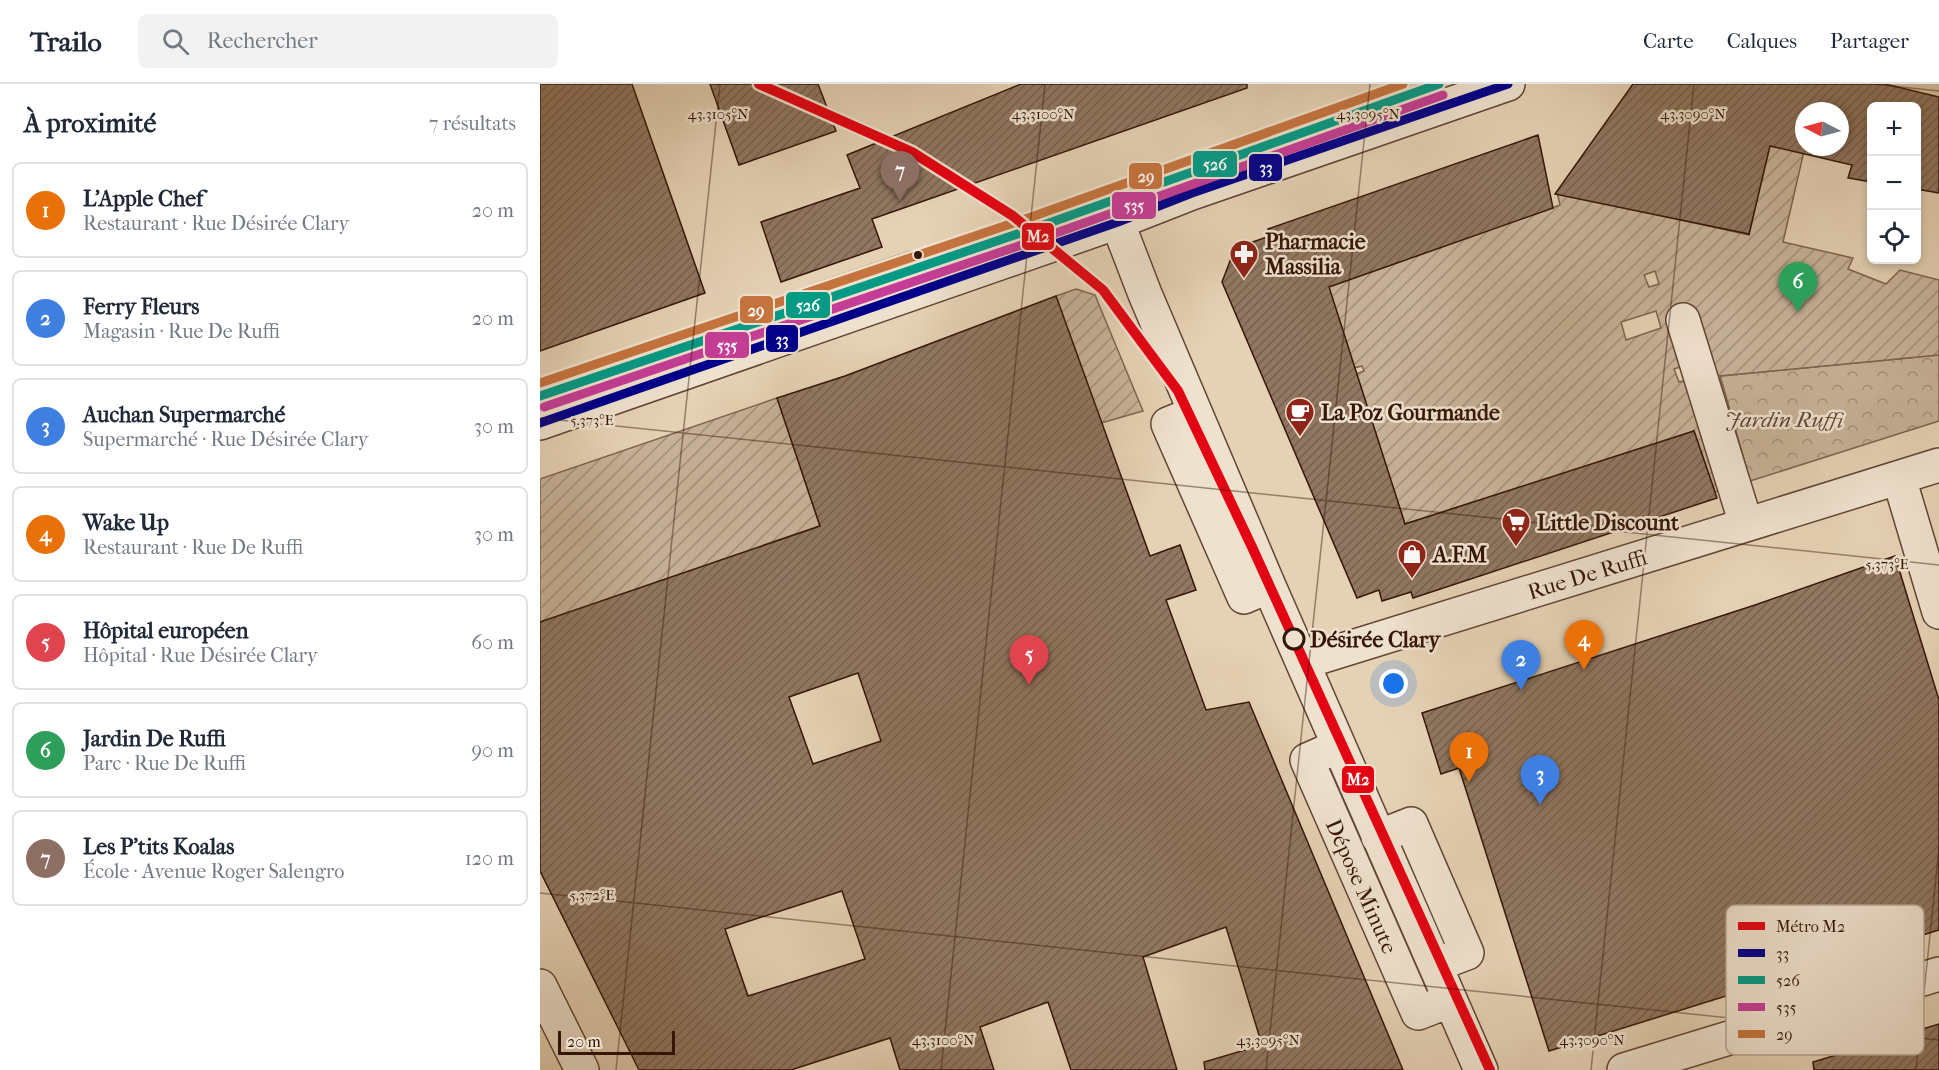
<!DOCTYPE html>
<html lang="fr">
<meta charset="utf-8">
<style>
:root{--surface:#fff;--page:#f2f2f3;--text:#1f2937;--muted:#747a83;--line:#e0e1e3;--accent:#1a73e8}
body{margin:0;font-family:"IM FELL French Canon",serif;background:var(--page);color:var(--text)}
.controls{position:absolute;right:18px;top:18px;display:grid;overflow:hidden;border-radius:9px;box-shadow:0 3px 9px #0003}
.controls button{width:54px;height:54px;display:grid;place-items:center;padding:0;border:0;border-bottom:2px solid var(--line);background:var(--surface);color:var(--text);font:30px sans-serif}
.compass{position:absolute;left:1255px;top:18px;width:54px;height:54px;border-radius:50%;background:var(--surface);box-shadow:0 3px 9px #0003;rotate:276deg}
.scale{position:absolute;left:18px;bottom:15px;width:117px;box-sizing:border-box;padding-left:6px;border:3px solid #361608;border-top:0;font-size:16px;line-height:21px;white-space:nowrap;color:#361608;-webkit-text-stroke:4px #eee1ce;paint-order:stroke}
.you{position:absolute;left:854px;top:600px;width:21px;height:21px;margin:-15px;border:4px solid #fff;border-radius:50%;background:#1a73e8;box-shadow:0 0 0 9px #1a73e833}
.badge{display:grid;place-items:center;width:39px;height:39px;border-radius:50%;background:var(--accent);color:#fff;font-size:20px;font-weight:700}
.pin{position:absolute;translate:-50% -50px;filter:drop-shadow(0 2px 3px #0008)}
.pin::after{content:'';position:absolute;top:32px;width:21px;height:18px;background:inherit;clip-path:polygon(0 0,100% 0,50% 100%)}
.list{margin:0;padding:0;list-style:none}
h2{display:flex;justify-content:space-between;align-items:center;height:78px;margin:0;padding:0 24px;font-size:26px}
h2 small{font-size:20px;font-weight:400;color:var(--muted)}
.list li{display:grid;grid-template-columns:39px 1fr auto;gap:18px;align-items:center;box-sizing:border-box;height:96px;margin:0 12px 12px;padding:0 12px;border:2px solid var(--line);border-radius:9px}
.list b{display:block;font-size:22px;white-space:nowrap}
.list p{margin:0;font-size:20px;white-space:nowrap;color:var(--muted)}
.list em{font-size:20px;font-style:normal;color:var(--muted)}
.icon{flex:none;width:33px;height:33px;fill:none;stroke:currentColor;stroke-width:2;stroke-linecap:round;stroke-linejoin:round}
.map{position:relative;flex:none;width:1399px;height:986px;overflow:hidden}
header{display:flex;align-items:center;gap:36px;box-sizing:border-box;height:84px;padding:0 30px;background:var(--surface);border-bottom:2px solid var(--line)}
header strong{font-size:28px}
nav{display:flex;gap:33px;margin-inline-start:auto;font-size:21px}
.search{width:420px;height:54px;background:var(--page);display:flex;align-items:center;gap:15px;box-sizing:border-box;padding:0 21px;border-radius:9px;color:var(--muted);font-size:22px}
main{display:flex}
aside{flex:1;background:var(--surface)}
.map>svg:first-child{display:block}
.park{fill:url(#park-crowns);stroke:#7e6450;stroke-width:1.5}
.garden{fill:url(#garden-furrows);stroke:#7e6450;stroke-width:1.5;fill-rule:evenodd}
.building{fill:url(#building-hatch);stroke:#361608;stroke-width:1.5;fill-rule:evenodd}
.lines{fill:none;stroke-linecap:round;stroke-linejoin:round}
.minor-casing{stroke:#624533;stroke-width:36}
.minor{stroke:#eee1ce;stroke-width:33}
.bus-1-casing{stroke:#eee1ce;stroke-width:14}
.bus-2-casing{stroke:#eee1ce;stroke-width:14}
.bus-3-casing{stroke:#eee1ce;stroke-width:14}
.bus-4-casing{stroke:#eee1ce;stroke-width:14}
.bus-1{stroke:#00008b;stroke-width:9}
.bus-2{stroke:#059a86;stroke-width:9}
.bus-3{stroke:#c53d96;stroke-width:9}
.bus-4{stroke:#c6743e;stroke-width:9}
.metro-1-casing{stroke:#eee1ce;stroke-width:15}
.metro-1{stroke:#e30513;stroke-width:10}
.ticks{fill:none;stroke:#361608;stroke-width:1.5;stroke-opacity:0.45}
.bus-dot{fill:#361608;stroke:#eee1ce;stroke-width:2}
.stop-dot{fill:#eee1ce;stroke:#361608;stroke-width:3}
.labels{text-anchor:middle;stroke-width:5;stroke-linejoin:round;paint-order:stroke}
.poi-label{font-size:22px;font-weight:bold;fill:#361608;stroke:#eee1ce;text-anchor:start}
.park-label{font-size:22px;font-style:italic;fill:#624433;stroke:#eee1ce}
.street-label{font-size:22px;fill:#361608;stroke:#eee1ce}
.stop-label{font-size:22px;font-weight:bold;fill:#361608;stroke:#eee1ce;text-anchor:start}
.key{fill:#eee1ce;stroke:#b7a493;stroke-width:1.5}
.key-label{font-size:16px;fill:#361608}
.ticks-label{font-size:15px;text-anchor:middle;fill:#361608;stroke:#eee1ce;stroke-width:5;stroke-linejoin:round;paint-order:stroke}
.line-badge{stroke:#eee1ce;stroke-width:2}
.badge-label{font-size:16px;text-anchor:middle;font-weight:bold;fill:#fff}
</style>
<header>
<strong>Trailo</strong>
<div class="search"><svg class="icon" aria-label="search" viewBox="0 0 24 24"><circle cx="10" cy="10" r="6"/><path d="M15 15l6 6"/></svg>Rechercher</div>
<nav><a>Carte</a><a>Calques</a><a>Partager</a></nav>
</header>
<main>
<aside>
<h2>À proximité<small>7 résultats</small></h2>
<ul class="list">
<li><span class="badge" style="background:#e8710a">1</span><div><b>L'Apple Chef</b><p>Restaurant · Rue Désirée Clary</p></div><em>20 m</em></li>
<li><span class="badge" style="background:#3f7fe0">2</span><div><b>Ferry Fleurs</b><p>Magasin · Rue De Ruffi</p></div><em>20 m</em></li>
<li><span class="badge" style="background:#3f7fe0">3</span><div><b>Auchan Supermarché</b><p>Supermarché · Rue Désirée Clary</p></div><em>30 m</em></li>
<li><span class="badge" style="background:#e8710a">4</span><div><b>Wake Up</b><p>Restaurant · Rue De Ruffi</p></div><em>30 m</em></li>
<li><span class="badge" style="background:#e0444e">5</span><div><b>Hôpital européen</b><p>Hôpital · Rue Désirée Clary</p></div><em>60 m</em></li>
<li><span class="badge" style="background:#2e9e5b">6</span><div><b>Jardin De Ruffi</b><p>Parc · Rue De Ruffi</p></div><em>90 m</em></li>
<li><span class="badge" style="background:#8d6e63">7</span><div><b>Les P'tits Koalas</b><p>École · Avenue Roger Salengro</p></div><em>120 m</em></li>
</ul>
</aside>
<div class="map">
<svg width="1399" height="986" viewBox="0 0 1399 986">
<defs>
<pattern id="park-crowns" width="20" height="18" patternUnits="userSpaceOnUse" patternTransform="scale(1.5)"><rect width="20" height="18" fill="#c7b197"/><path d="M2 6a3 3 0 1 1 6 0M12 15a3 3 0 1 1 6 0" fill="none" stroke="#a28f79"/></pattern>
<pattern id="garden-furrows" width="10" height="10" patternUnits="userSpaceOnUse" patternTransform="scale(1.5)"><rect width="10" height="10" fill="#c7b197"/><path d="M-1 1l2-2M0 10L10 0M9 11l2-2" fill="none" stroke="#a28f79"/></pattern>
<pattern id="building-hatch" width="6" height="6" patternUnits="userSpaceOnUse" patternTransform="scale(1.5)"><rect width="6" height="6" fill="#917761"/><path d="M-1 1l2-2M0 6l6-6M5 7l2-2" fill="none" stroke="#77614e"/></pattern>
</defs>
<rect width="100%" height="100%" fill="#e5d1b4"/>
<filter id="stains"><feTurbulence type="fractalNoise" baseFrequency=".00333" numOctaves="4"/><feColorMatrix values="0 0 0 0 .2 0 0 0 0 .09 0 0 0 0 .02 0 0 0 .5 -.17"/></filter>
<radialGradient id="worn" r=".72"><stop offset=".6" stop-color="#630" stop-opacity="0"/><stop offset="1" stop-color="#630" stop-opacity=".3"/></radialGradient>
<path class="park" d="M1399,271V337L1210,397L1180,292Z"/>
<path class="garden" d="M1243,0L1264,27L1265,63L1243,158L1313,174L1308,185L1346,200L1360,186L1399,196V271L1180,292L1210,397L1175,408L1154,347L865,440L816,290L824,287L822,282L814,284L784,204L1020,121L1017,108L1209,151ZM1115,187L1119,200L1109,203L1104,191ZM1116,227L1121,244L1086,256L1081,238ZM1146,281L1151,295L1139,298L1134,285Z
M536,205L555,211L603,327L561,339L516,212Z
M237,314L280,442L0,538V395Z"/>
<path class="building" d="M0,0H92L165,209L0,267Z
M170,0H278L296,47L199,81Z
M481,0H707V4L332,135L342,163L241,198L221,138L320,104L307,71Z
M1093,0H1345L1399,13V109L1377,105V22H1332V98L1308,94L1312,81L1230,62L1209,150L1015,110ZM1264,27H1300V63H1264Z
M998,51L1013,124L789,203L865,440L1154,347L1177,414L873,514L871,508L842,517L839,506L817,514L682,198L695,164L730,152L728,145Z
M516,212L610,472L640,461L656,506L626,516L666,626L709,618L863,986H665L664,978L722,961L686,843L603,873L637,986H531L508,918L440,943L454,986H360L350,954L251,986H99L0,787V538L280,442L237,314L305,292ZM318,589L341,657L273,680L249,613ZM302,807L325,875L208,912L185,845Z
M1355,472L1399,616V846L1009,967L919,684L901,690L882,629L1215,521Z
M1399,940V986H1274L1273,978Z"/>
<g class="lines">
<g class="minor-casing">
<path id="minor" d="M570,119L605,210L729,502L941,986
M1143,236L1206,440
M0,312L374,184
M655,329L628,340L704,513L729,502
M0,339L578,138L652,109L968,0
M1359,394L1399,528
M764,578L1399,381
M799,662L767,676L878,929L909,917
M838,753L871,740L927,869L895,881
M0,902L42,986
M1084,986L1399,890"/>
</g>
<use href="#minor" class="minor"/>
<g class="bus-1-casing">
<path id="bus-1" d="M0,339L578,138L652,109L968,0"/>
</g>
<g class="bus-2-casing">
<path id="bus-2" d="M0,312L498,143L899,0"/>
</g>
<g class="bus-3-casing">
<path id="bus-3" d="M4,323L502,154L903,11"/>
</g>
<g class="bus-4-casing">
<path id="bus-4" d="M0,299L494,132L863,0"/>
</g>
<use href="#bus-1" class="bus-1"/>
<use href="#bus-2" class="bus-2"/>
<use href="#bus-3" class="bus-3"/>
<use href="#bus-4" class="bus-4"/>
<g class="metro-1-casing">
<path id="metro-1" d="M219,0L372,68L473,132L563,206L638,307L712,463L950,986"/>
</g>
<use href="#metro-1" class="metro-1"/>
</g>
<path class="ticks" d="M1333,0L1399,7M0,334L1399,481M0,809L1399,956M76,986L180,0M401,986L505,0M726,986L830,0M1051,986L1154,0M1376,986L1399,764"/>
<defs>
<g id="pharmacy-pin" transform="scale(1.5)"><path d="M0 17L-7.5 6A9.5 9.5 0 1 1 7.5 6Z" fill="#8f2418" stroke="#eee1ce"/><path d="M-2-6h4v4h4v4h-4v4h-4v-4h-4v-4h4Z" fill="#fff"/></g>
<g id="cafe-pin" transform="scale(1.5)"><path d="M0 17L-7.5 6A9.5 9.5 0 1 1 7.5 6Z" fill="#8f2418" stroke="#eee1ce"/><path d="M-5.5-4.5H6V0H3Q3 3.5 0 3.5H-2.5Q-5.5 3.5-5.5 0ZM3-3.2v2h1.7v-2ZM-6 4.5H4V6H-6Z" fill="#fff"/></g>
<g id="supermarket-pin" transform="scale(1.5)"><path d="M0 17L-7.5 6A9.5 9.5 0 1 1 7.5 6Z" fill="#8f2418" stroke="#eee1ce"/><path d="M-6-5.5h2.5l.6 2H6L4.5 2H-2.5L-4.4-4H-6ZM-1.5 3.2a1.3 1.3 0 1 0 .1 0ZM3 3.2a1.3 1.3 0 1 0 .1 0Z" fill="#fff"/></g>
<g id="shop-pin" transform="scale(1.5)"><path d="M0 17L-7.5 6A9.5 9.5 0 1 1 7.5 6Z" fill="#8f2418" stroke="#eee1ce"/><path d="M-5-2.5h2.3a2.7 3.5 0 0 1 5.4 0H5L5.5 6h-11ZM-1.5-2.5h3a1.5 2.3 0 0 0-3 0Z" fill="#fff"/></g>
</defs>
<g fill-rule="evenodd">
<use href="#pharmacy-pin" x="704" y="170"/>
<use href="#cafe-pin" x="760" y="328"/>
<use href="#supermarket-pin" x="976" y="438"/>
<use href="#shop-pin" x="872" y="470"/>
</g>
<circle class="bus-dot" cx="378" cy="171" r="5"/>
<circle class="stop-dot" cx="754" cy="555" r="10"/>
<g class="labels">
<g class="poi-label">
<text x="725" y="165">Pharmacie<tspan x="725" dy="25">Massilia</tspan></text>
<text x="781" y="336">La Poz Gourmande</text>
<text x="997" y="446">Little Discount</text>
<text x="893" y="478">A.F.M</text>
</g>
<g class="park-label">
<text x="1244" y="343">Jardin Ruffi</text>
</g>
<g class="street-label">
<text transform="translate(1047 490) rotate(-17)" y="8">Rue De Ruffi</text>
<text transform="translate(822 802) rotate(66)" y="8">Dépose Minute</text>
</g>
<g class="stop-label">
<text x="770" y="563">Désirée Clary</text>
</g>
</g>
<rect x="1186" y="821" width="198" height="150" rx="9" class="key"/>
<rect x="1198" y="838" width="27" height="8" fill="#e30513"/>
<rect x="1198" y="865" width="27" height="8" fill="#00008b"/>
<rect x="1198" y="892" width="27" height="8" fill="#059a86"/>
<rect x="1198" y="919" width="27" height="8" fill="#c53d96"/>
<rect x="1198" y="946" width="27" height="8" fill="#c6743e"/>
<g class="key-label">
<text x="1236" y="848">Métro M2</text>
<text x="1236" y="875">33</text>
<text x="1236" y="902">526</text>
<text x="1236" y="929">535</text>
<text x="1236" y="956">29</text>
</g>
<g class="ticks-label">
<text x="178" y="35">43.3105°N</text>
<text x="503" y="35">43.3100°N</text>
<text x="828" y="35">43.3095°N</text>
<text x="1153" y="35">43.3090°N</text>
<text x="52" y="341">5.373°E</text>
<text x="1347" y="485">5.373°E</text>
<text x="52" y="816">5.372°E</text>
<text x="403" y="961">43.3100°N</text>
<text x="728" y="961">43.3095°N</text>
<text x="1052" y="961">43.3090°N</text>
</g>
<g class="line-badge">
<rect x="652" y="66" width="46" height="28" rx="6" fill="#059a86"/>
<rect x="708" y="69" width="35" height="29" rx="6" fill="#00008b"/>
<rect x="588" y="78" width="35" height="28" rx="6" fill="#c6743e"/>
<rect x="571" y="107" width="46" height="29" rx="6" fill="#c53d96"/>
<rect x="481" y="138" width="34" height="29" rx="6" fill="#e30513"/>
<rect x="245" y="207" width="46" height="28" rx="6" fill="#059a86"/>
<rect x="199" y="211" width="35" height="29" rx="6" fill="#c6743e"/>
<rect x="225" y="240" width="34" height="29" rx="6" fill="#00008b"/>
<rect x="164" y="247" width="46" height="28" rx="6" fill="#c53d96"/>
<rect x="801" y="681" width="34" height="29" rx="6" fill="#e30513"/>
</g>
<g class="badge-label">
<text x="675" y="86">526</text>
<text x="726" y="89">33</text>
<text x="606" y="98">29</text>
<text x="594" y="127">535</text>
<text x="498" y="158">M2</text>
<text x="268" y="227">526</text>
<text x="216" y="232">29</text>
<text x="242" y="261">33</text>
<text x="187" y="267">535</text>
<text x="818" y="701">M2</text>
</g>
<rect width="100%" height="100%" filter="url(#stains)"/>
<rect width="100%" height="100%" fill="url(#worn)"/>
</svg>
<div class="controls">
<button>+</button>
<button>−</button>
<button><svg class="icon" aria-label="locate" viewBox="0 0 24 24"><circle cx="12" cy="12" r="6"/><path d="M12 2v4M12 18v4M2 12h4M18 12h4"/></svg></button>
</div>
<svg class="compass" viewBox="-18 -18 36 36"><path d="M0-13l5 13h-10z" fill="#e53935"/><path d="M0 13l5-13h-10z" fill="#747a83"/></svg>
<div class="scale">20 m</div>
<div class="you"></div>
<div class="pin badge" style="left:929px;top:698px;background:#e8710a">1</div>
<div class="pin badge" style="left:981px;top:606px;background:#3f7fe0">2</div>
<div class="pin badge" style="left:1000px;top:721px;background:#3f7fe0">3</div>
<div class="pin badge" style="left:1044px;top:586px;background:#e8710a">4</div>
<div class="pin badge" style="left:489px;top:601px;background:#e0444e">5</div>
<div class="pin badge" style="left:1258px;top:228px;background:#2e9e5b">6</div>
<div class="pin badge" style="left:360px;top:117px;background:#8d6e63">7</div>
</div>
</main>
